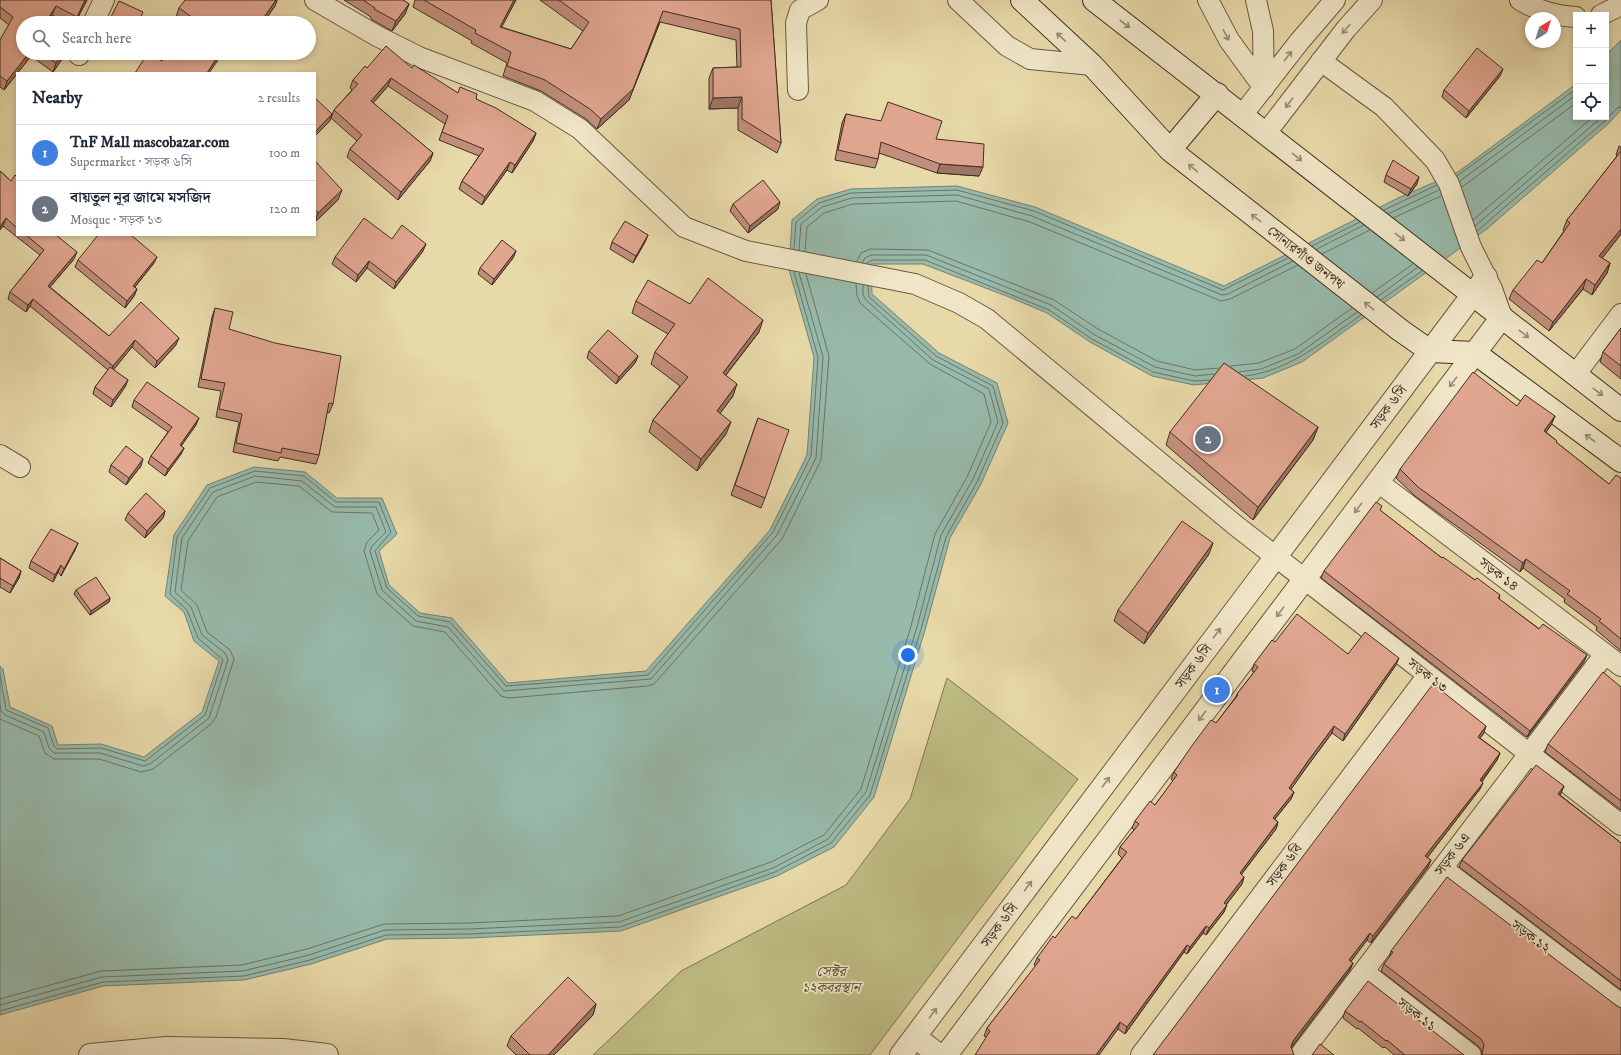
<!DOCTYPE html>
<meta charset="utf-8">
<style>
:root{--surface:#fff;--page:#f6f6f7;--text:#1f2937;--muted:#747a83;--line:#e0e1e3;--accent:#2563eb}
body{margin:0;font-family:"IM FELL DW Pica","Noto Serif Bengali",serif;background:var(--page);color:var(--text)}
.controls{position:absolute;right:12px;top:12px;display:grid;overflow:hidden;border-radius:0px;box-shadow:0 2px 6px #0003}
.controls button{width:36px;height:36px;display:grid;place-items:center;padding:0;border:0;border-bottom:1px solid var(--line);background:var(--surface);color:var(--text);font:20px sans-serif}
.compass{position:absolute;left:1525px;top:12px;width:36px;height:36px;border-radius:50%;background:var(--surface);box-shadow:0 2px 6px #0003;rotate:38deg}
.you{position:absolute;left:908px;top:655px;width:14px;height:14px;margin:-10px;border:3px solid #fff;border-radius:50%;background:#1a73e8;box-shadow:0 0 0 6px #1a73e833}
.badge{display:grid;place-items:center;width:26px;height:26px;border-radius:50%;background:var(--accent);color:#fff;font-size:13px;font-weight:700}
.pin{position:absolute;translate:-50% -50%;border:2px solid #fff;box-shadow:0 1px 4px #0006}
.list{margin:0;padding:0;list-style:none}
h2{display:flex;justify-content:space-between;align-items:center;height:52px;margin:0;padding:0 16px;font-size:17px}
h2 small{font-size:13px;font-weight:400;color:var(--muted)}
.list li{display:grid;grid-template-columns:26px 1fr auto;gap:12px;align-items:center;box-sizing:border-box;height:56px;padding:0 16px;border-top:1px solid var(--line)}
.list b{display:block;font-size:15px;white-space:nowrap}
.list p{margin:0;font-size:13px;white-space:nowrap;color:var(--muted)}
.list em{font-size:13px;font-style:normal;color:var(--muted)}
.icon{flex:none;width:22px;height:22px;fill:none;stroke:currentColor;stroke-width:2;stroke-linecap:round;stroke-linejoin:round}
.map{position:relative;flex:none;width:1621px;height:1055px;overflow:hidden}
.search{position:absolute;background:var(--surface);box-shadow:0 2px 6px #0003;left:16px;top:16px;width:300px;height:44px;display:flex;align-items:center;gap:10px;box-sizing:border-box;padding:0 14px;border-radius:22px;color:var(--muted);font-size:15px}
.panel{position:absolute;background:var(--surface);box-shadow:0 2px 6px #0003;left:16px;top:72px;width:300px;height:164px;border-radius:0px}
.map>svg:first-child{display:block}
.green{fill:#bebc82;stroke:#7f7552}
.water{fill:#97baab;stroke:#748274}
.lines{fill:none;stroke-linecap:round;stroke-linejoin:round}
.shore{stroke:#6c7466;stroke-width:1}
.minor-casing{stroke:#6a5944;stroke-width:22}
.tertiary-casing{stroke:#6a5944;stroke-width:24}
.secondary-casing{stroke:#402e22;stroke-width:24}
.minor{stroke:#f0e6c7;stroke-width:20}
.tertiary{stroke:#f0e6c7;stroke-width:22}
.secondary{stroke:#f0e6c7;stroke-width:22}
.wall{fill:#c28f7c;stroke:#402e22}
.shaded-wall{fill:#9e7465;stroke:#402e22}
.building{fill:#e1a690;stroke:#402e22}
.oneway{stroke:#988a74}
.labels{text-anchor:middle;stroke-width:3.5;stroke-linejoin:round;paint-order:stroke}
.street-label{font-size:14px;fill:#402e22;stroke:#f0e6c7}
.park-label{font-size:14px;font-style:italic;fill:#594a35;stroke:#f0e6c7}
</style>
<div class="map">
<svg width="1621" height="1055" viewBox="0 0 1621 1055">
<rect width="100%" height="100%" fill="#e8d9a9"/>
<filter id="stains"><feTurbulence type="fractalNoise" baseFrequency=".005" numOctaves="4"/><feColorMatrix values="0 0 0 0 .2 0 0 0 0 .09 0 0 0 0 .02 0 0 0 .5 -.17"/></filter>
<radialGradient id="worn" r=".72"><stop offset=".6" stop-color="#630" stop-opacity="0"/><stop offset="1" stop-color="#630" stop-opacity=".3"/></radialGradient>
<path class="green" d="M947,678L1078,779L870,1055H593L681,971L846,885L910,799Z"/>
<path class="water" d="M1621,40V110L1609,123L1488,228L1302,362L1263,378L1194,385L1152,376L1090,342L1047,313L1009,297L923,264H871L872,294L939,353L997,383L1008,423L981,484L950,538L925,630L874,797L834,847L777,876L621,931L469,938L387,939L311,964L244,980L103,986L0,1015V666L3,669L10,707L52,726L58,745L101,744L144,757L202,712L219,661L194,641L184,612L165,596L174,535L207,485L254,467L305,472L337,498H382L397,534L379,551L389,585L420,613L452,618L508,683L646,671L770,530L807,455L814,357L789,270L792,220L817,199L851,189L957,186L1035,207L1224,286L1398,198L1458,172L1576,84V117H1606V55Z"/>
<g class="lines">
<path class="shore" d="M1457,176L1576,89
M1460,181L1576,95
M1462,187L1576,103
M1384,210L1437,185
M1388,214L1439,190
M1393,218L1441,196
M1473,220L1593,117
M1475,226L1602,117
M1477,231L1606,120L1617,108L1621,107
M1312,246L1360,222
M794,249L796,222L819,203L851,193L957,190L1034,211L1223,290L1288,258
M1317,249L1364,225
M799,250L801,224L822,207L852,198L957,195L1032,216L1222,295L1228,294L1293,261
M805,251L807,227L824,213L853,204L956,201L1030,222L1221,301L1230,299L1298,265
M1322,254L1370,230
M857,261L861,253L870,249L928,250L1054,300L1098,329L1157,361L1195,370L1219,368
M862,263L865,258L871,255H926L1051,305L1095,335L1155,367L1195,376L1214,374
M867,263L872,260H925L1049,310L1092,339L1153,372L1194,381L1210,380
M1372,293L1413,264
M1377,297L1418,267
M1381,300L1422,271
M1231,366L1259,363L1295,349L1352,308
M1239,372L1261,369L1298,354L1357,312
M1245,376C1290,371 1325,340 1361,315
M0,675L6,710L48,728L54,746L57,749L101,748L145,761L205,715L223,660L198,638L187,610L170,594L177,537L210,488L255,471L304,476L336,502H379L391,532L375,551L387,588L418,616L450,622L506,686L648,675L773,532L811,456L818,357L794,272
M0,705L1,711L5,715L44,732L49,748L54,753H100L143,766L150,764L209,718L228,660L225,653L202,635L191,607L175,592L182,538L213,492L255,476L302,481L335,507H376L386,532L372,546L370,551L382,590L416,621L448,627L504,691L651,679L777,535L816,458L823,357L799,273
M0,719L39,736L45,753L54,759H99L141,772L153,769L211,724L216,717L234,659L230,650L207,632L197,605L181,590L188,541L217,497L256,482L299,486L332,512L372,513L379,530L367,542L364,551L377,594L413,626L445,632L501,696L509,698L647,686L654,684L782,539L821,460L829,356L806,274
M0,999L101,971L242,965L307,949L384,924L469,923L618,916L771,862L824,835L861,789L911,626L935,534L967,477L991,422L984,394L930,364L860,303L857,296L856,284
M0,1005L102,977L243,971L309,955L385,930L469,929L619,922L773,868L828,839L866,792L917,627L941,535L973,479L998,422L989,389L933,360L866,300L863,295V285
M0,1011L103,982L244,976L310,960L386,935L469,934L620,927L775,872L831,843L870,795L921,629L946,537L977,482L1003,423L993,386L936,356L869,297L868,286"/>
<g class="minor-casing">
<path id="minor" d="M315,0L377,36L419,57L535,101L580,129L684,227L746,251L915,284L959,303L987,319L1235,525L1621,825
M958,0L1007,46L1030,59L1092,65
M1208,0L1229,40L1264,88
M1256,0L1263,31L1264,88
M1520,0C1536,10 1557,16 1576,17
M1601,15L1621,5
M93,23L104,0
M79,55L80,53
M1321,61L1384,107L1435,160L1449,184L1471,247L1492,289L1502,317
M798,90L796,23L800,10L818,0
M1243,114L1299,42L1335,0
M1266,133L1346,29L1372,0
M1575,375L1621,314
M0,455L20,467
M1378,482L1621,666
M1442,868L1621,1004
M1364,972L1471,1055
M1141,1055L1428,675
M1300,1055L1605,654"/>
</g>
<g class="tertiary-casing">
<path id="tertiary" d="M915,1037L939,1055
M90,1055L166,1048L283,1050L327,1055
M901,1055L1486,277
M946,1055L1502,317"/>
</g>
<g class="secondary-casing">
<path id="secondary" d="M1022,0L1092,65L1170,150L1400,330L1430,351L1475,353L1621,461
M1094,0L1621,410
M1170,150L1217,94"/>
</g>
<use href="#minor" class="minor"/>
<use href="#tertiary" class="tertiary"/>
<use href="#secondary" class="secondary"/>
</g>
<path class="wall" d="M0,0H87L75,23H68L52,15L23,53H64L62,59L53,72L31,56L4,90L0,87V40L9,25L0,18Z
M277,0L275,6L263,23H185L176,17L179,8Z
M344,0H403L409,4L405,14L392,31L371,19V17Z
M415,0H516L501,27L571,49L583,31L540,0H771L781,143L777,153L738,130V108L709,109V78L713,68L737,67L736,40L660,22L629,100L597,129L586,119L541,91L503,76L507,63L471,43L472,41L413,7Z
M109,53H125L122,59Z
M367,68H412L458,93L476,99L536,133L533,141L512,173L507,170L482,205L459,189L462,181L479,156L439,140L445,124L388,86L373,103L433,153L430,161L398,200L347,157L350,149L357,141L331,118L334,110L352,90L350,88L353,80Z
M1500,76L1466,118L1442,97L1444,90Z
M846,114L936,139L979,176L937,173L879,153L878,159L875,168L835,160L842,123Z
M1619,146L1621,147V234L1602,258L1610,263L1607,273L1592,295L1583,289L1549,331L1509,299L1513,290L1542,263L1564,231L1563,230L1567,220L1617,156L1616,155Z
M315,161L338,200L315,222Z
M0,171L11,181L17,177V235H56L74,259L50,287L109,336L176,345L155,368L132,347L113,370L128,380L125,387L111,407L93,394L95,387L108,370L30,306L26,312L8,299L10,292L40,255L3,226L0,230Z
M1386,175L1417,184L1408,196L1384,182Z
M733,204L778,209L748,233L730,211Z
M648,235L645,242L633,263L610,249L612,242Z
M392,239L423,251L394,289L367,268L356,282L332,264L335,257Z
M516,251L513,258L492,285L478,274L480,268Z
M78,260L154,263L135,287L137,289L134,296L125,308L75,267Z
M636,301L690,304L759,332L726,375L733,396L720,413L726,434L697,471L649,432L653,420L680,386L651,364L655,352L668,334L632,313Z
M215,308L229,329L333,404L329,413L327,412L319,455L316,464L280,457L278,461L233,452L239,422L216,417L221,391L198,387L212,317Z
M1621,328V379L1600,362L1603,352Z
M589,351L638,356L635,363L616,384L587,358Z
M134,400L196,425L181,446L184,448L181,454L165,476L148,463L151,456L168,432L132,407Z
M1517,406L1555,416L1551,425L1546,432L1557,441L1556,442L1609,484L1621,478V651L1596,630L1597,627L1564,602L1565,599L1523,568L1520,572L1415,496L1396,478L1400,469Z
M758,418L765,498L761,508L731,495Z
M1318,427L1313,440L1253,520L1166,445L1170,432Z
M111,465L141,466L126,485L109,472Z
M165,511L163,518L145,538L125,520L128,513Z
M1381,511L1442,558L1475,580L1500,595L1499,599L1584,662L1527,737L1321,578L1324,571Z
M78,543L75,550L61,576L58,572L53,582L29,568L31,561Z
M1209,554L1144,644L1114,621L1118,610Z
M0,558L21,571L19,578L10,593L0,587Z
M76,590L110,598L109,602L90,615L74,594Z
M1275,642L1348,654L1396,665L1343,741L1332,733L1306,768L1291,789L1294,792L1291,799L1275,819L1278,822L1276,829L1241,875L1244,877L1242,884L1226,905L1224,912L1206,935L1203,933L1187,954L1184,952L1125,1034L1118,1029L986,1037L984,1036L987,1028L1036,966L1034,965L1037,958L1055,938L1076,919L1122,858L1118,854L1120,847L1134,830L1132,828L1135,821L1155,805L1173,781L1171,779L1174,772L1216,723L1235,698L1237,694L1254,672L1252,671L1254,664Z
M1621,687V810L1545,752L1548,744Z
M1484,733L1480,738L1500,753L1497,760L1482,782L1480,789L1427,858L1431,860L1428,867L1371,943L1367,940L1351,961L1353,963L1350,970L1291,1047L1153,1055Z
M1564,786L1561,793L1560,795L1621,843V990L1459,867L1462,860Z
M1391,951L1617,1006L1621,1055H1481L1482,1051L1478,1046L1381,971L1384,964L1389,958Z
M596,1004L593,1015L554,1055H516L507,1046L511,1036Z
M1345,1011L1464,1055H1394L1385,1047L1383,1048L1358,1028L1357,1029L1343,1018Z"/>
<path class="shaded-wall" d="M85,0H87L75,23L77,17Z
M276,0H277L275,6L263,23H260Z
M514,0H516L496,38L500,27Z
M409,4L405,14L392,31L396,21Z
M56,6L52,15L47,23H45Z
M660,22L629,100L597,129L601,119Z
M29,53H32L31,56L4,90L7,81Z
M63,53H64L62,59L53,72L56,63Z
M220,53H223L209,73H207Z
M1503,69L1500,76L1466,118L1469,111Z
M391,78L388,86L368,109L371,101Z
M742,97L738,108L709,109L713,98Z
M332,114L330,121L315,136V132Z
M536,133L533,141L512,173L515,165Z
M433,153L430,161L398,200L401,192Z
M510,162L507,170L482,205L485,197Z
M940,164L983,167L979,176L937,173Z
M1419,177L1417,184L1408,196L1411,189Z
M342,190L338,200L315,222L318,213Z
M780,202L778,209L748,233L750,226Z
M6,218L3,226L0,230V227Z
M1621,229V234L1596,266L1599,256Z
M648,235L645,242L633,263L636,256Z
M426,244L423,251L394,289L396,282Z
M516,251L513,258L492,285L494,279Z
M77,252L74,259L45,293L48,286Z
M157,257L154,263L130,293L133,286Z
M369,261L367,268L356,282L358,275Z
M1610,263L1607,273L1592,295L1595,285Z
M1586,279L1583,289L1549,331L1553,322Z
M137,289L134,296L125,308L127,301Z
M33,299L30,306L26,312L28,305Z
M763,320L759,332L718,385L723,373Z
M179,338L176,345L155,368L157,361Z
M135,340L132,347L111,373L113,366Z
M638,356L635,363L616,384L619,377Z
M128,380L125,387L111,407L113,400Z
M737,384L733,396L713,423L717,411Z
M1555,416L1551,425L1541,440L1544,431Z
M199,418L196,425L177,452L180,445Z
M731,422L726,434L697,471L701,459Z
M1318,427L1313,440L1253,520L1258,507Z
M184,448L181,454L165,476L168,469Z
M143,459L141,466L126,485L129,478Z
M165,511L163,518L145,538L147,531Z
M78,543L75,550L61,576L64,569Z
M1213,543L1209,554L1144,644L1148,633Z
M1526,559L1523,568L1520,572L1523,563Z
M61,565L58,572L53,582L55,575Z
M21,571L19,578L10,593L13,586Z
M110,598L109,602L90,615L91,611Z
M1587,655L1584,662L1527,737L1530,731Z
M1399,658L1396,665L1343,741L1345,734Z
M1334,726L1332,733L1306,768L1287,795L1289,788L1308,761Z
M1486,726L1484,733L1475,744L1478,737Z
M1500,753L1497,760L1477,787L1480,780Z
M1483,783L1480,789L1423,863L1425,856Z
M1564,786L1561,793L1555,801L1558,794Z
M1294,792L1291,799L1270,825L1273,818Z
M1278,822L1276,829L1237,880L1240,873Z
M1431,860L1428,867L1371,943L1373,936Z
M1244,877L1242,884L1222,910L1224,903Z
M1227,905L1224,912L1206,935L1209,928Z
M1206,926L1203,933L1187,954L1190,947Z
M1370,933L1367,940L1347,967L1349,960Z
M1187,945L1184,952L1125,1034L1127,1027Z
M1353,963L1350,970L1291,1048L1293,1041Z
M596,1004L593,1015L554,1055H548Z
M1120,1022L1118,1029L1099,1055H1096Z"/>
<path class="building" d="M0,0H85L77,17L56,6L45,23H23V53H29L7,81L0,76V40L13,17L0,7Z
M185,0H276L260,23H189L193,18L179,8Z
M363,0H403L409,4L396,21L374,9L375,8Z
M424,0H514L500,27L571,49L589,22L559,0H771L781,143L742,119V97L713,98V68L741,67L740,29L663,11L633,89L601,119L590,109L545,80L507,66L511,52L475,33L476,30Z
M119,1L143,12L138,23H108Z
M386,46L412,68L414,65L458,93L460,87L477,94L476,99L496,108L536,133L515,165L510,162L485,197L462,181L484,149L442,132L448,116L391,78L371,101L433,153L401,192L350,149L362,135L334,110L358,84L353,80L365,66L367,68Z
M1477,48L1503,69L1469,111L1444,90Z
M42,53H63L56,63Z
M148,53L162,61L168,53H220L207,73H135Z
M315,98L332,114L315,132Z
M888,102L942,121L936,139L984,144L983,167L940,164L881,142L878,159L838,150L846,114L881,121Z
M1621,151V229L1599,256L1610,263L1595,285L1586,279L1553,322L1513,290L1537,260L1542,263L1570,223L1567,220Z
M1393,160L1419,177L1411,189L1386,175Z
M315,161L342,190L318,213L315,209Z
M0,171L11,181L15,175L17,177V228L6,218L0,227Z
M763,180L780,202L750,226L733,204Z
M364,218L392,239L402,225L426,244L396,282L369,261L358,275L335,257Z
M625,221L648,235L636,256L612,242Z
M26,235H56L77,252L48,286L109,336L141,302L179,338L157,361L135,340L113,366L33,299L28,305L10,292L44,250Z
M98,235H131L157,257L133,286L137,289L127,301L78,260Z
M502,240L516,251L494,279L480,268Z
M708,278L763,320L723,373L737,384L717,411L731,422L701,459L653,420L688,377L655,352L675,324L636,301L648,280L690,304Z
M215,308L233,312L229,329L275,343L341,356L333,404L329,403L319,455L282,448L281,453L236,443L242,414L219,409L225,383L201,379Z
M1621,328V366L1603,352Z
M608,330L638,356L619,377L589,351Z
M1224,363L1318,427L1258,507L1170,432Z
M110,367L128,380L113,400L95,387Z
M1473,372L1517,406L1525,395L1555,416L1544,431L1557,441L1556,442L1609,484L1616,475L1621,478V639L1599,621L1601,619L1567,594L1570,591L1526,559L1523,563L1418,487L1400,469Z
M147,382L199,418L180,445L184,448L168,469L151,456L172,427L134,400Z
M758,418L789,430L765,498L735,485Z
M126,446L143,459L129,478L111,465Z
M146,493L165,511L147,531L128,513Z
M1376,502L1382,506L1380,510L1442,558L1443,557L1475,580L1477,578L1500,595L1498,598L1539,629L1543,624L1587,655L1530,731L1324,571Z
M1182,521L1213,543L1148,633L1118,610Z
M51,529L78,543L64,569L61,565L55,575L31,561Z
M0,558L21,571L13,586L0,578Z
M96,577L110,598L91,611L76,590Z
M1297,614L1348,654L1365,632L1399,658L1345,734L1334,726L1308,761L1289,788L1294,792L1273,818L1278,822L1240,873L1244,877L1224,903L1227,905L1209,928L1206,926L1190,947L1187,945L1127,1027L1120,1022L1096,1055H975L990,1031L987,1028L1040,960L1037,958L1053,936L1055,938L1072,916L1076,919L1127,852L1120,847L1139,824L1135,821L1150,801L1155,805L1177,775L1174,772L1191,747L1211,720L1216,723L1238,695L1237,694L1258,667L1254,664L1272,640L1275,642Z
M1603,672L1621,687V801L1548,744Z
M1433,684L1486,726L1478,737L1500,753L1480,780L1483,783L1425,856L1431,860L1373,936L1370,933L1349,960L1353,963L1293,1041L1291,1047L1294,1055H1153Z
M1536,765L1564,786L1558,794L1621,843V981L1462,860Z
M1447,877L1617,1006L1621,1008V1055H1482L1484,1044L1481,1039L1384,964L1393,952L1391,951Z
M568,977L596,1004L548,1055H530L511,1036Z
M1368,981L1464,1055H1405L1387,1040L1386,1041L1361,1021L1360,1022L1345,1011Z
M1320,1044L1334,1055H1312Z"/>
<defs><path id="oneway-shaft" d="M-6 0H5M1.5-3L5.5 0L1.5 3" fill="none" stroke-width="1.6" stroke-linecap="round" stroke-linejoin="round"/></defs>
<g class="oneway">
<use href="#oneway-shaft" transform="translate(1125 24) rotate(37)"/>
<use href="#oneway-shaft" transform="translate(1346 29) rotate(130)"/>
<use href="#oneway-shaft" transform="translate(1226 35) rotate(62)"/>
<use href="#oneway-shaft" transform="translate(1061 37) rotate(-137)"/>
<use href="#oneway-shaft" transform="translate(1288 56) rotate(-53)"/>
<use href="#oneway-shaft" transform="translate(1289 103) rotate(127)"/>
<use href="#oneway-shaft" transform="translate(1297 157) rotate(38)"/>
<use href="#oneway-shaft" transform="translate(1193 168) rotate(-141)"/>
<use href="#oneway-shaft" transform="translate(1256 218) rotate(-142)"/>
<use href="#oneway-shaft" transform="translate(1400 237) rotate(38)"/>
<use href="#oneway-shaft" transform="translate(1369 306) rotate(-142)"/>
<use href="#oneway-shaft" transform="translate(1524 334) rotate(38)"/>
<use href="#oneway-shaft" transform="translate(1453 382) rotate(127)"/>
<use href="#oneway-shaft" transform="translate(1598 392) rotate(37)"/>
<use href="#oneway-shaft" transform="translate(1590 438) rotate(-143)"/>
<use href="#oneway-shaft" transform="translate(1358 508) rotate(127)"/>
<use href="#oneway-shaft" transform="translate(1280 612) rotate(127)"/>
<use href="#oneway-shaft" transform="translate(1217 633) rotate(-53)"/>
<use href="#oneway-shaft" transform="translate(1202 716) rotate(127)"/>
<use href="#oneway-shaft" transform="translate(1106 782) rotate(-53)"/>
<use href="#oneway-shaft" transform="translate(1028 886) rotate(-53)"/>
<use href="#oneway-shaft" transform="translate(933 1013) rotate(-53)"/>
</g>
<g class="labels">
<g class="street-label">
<text transform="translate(1306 257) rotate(38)" y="5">সোনারগাঁও জনপথ</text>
<text transform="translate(1388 407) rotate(-53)" y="5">সড়ক ৬সি</text>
<text transform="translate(1499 574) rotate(37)" y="5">সড়ক ১৪</text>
<text transform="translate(1193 666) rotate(-53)" y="5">সড়ক ৬সি</text>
<text transform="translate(1428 675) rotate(38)" y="5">সড়ক ১৩</text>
<text transform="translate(1452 854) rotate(-53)" y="5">সড়ক ৬এ</text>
<text transform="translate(1284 865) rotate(-53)" y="5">সড়ক ৬বি</text>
<text transform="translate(999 925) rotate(-53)" y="5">সড়ক ৬সি</text>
<text transform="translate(1531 936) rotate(37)" y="5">সড়ক ১২</text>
<text transform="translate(1417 1014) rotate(38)" y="5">সড়ক ১১</text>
</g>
<g class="park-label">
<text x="831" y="976">সেক্টর<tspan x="831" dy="16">১২কবরস্থান</tspan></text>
</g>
</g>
<rect width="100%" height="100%" filter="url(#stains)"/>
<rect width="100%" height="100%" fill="url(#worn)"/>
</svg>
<div class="controls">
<button>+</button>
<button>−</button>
<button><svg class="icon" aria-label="locate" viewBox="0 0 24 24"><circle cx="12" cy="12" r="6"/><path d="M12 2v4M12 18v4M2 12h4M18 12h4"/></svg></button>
</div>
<svg class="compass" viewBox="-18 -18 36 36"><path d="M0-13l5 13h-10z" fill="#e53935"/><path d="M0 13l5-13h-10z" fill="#747a83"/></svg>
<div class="you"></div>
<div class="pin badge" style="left:1217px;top:690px;background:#3f7fe0">1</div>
<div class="pin badge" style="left:1208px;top:439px;background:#6b7280">2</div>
<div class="search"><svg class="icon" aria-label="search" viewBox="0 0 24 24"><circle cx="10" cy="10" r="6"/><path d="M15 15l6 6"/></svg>Search here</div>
<section class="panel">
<h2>Nearby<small>2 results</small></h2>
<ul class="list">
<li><span class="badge" style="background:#3f7fe0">1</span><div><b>TnF Mall mascobazar.com</b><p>Supermarket · সড়ক ৬সি</p></div><em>100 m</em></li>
<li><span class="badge" style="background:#6b7280">2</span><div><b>বায়তুল নূর জামে মসজিদ</b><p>Mosque · সড়ক ১৩</p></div><em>120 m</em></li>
</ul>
</section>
</div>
